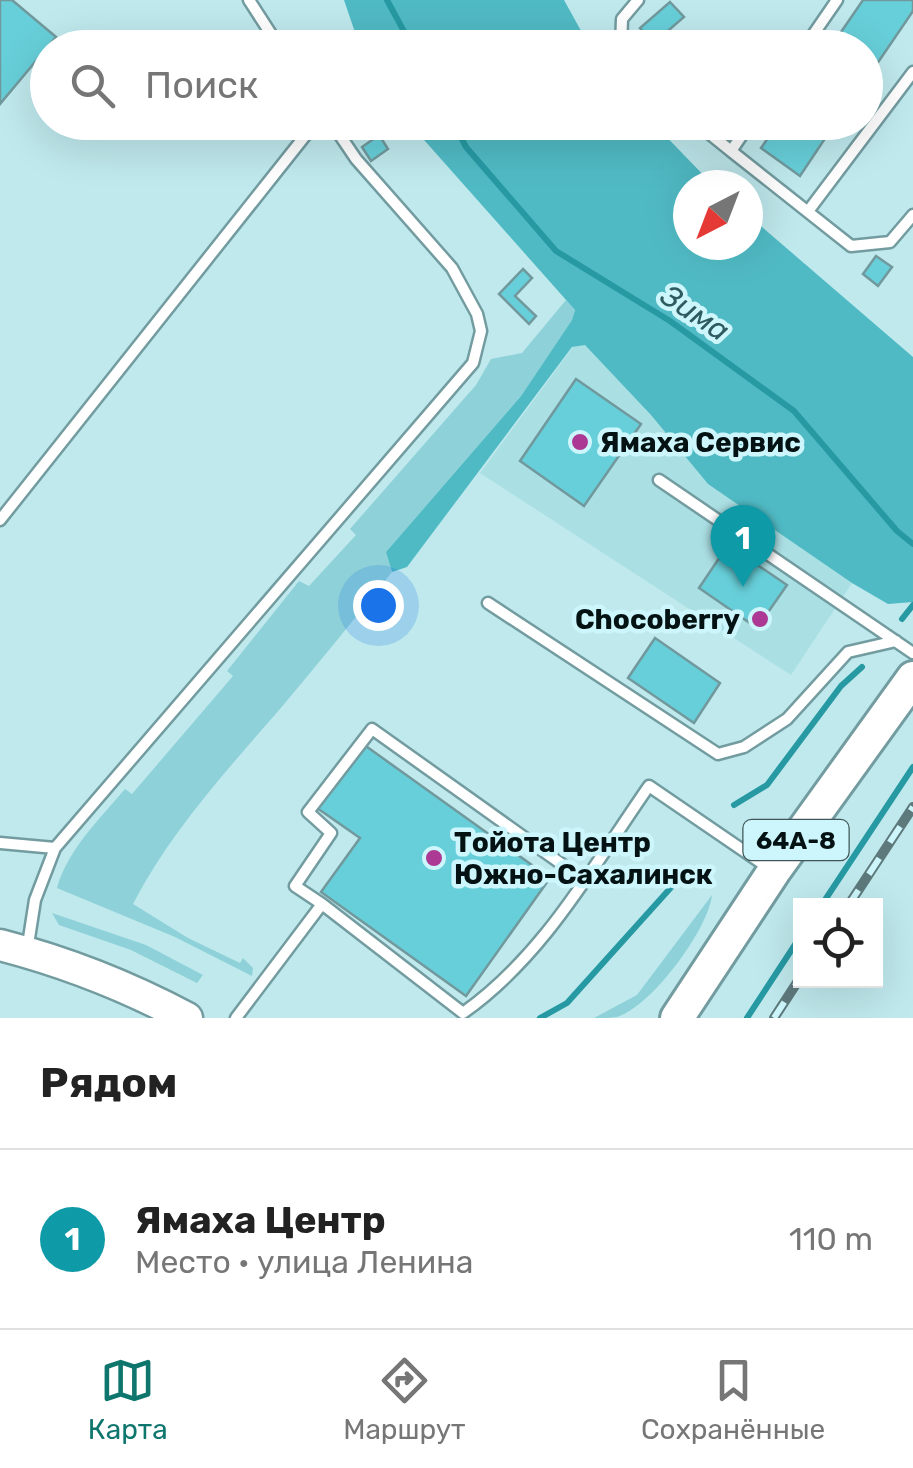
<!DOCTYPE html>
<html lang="ru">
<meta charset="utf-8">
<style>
:root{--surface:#fff;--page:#f6f6f6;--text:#222;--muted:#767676;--line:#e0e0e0;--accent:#0f766e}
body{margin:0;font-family:Rubik,sans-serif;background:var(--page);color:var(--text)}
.controls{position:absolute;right:30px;bottom:30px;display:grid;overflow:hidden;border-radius:0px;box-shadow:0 10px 40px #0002}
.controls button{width:90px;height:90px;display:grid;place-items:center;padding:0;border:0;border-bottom:2px solid var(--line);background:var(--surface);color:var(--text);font:50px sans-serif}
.compass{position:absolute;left:673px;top:170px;width:90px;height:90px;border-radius:50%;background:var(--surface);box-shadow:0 10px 40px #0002;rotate:222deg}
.you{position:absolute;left:378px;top:605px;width:35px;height:35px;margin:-25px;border:8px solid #fff;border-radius:50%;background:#1a73e8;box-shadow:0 0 0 15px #1a73e833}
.badge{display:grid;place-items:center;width:65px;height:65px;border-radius:50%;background:var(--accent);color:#fff;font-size:32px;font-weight:700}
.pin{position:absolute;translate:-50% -82px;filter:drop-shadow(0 2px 5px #0008)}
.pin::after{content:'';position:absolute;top:52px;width:35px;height:30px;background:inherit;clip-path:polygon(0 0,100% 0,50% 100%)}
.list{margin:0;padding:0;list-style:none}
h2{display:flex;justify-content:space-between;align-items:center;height:130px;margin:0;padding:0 40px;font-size:42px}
h2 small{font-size:32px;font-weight:400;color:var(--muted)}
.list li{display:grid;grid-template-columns:65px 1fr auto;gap:30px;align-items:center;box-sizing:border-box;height:180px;padding:0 40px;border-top:2px solid var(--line)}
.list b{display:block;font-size:38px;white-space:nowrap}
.list p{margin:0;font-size:32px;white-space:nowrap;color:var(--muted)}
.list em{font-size:32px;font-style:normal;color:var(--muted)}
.icon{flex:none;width:55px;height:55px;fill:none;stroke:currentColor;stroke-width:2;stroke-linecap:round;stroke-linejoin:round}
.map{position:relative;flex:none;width:913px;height:1018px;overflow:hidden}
.search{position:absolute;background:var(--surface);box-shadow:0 10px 40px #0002;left:30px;right:30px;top:30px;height:110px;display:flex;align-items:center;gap:25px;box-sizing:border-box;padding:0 35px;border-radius:55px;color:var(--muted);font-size:38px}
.sheet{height:310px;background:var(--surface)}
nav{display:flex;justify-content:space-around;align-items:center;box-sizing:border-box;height:140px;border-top:2px solid var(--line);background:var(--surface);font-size:28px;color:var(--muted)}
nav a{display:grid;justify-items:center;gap:5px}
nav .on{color:var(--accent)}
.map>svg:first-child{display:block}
.built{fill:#aadfe4}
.green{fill:#8ed1d8}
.forest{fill:#50bac4}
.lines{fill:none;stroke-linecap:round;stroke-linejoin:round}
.stream{stroke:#2799a3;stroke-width:6}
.building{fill:#67cfd9;stroke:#71999d;stroke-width:2.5}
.lane-casing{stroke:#739ca0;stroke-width:15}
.secondary-casing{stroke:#739ca0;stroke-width:35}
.primary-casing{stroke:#739ca0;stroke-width:38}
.lane{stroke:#fff;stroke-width:10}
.secondary{stroke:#fff;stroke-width:30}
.primary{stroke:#fff;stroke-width:32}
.rail-casing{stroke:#5e797c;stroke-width:10}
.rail{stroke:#ccf6fb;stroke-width:6;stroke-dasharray:19;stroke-linecap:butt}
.poi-dot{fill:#ac3a94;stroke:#ccf6fb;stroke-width:4}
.labels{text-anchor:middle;stroke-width:9;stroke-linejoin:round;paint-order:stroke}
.shield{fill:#ccf6fb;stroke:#405659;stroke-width:2.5}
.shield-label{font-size:25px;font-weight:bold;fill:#041214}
.poi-label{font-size:28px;font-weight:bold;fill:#041214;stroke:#ccf6fb;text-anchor:start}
.water-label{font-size:30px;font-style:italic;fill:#2d5b5f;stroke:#ccf6fb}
</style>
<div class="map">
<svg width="913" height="1018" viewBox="0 0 913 1018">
<rect width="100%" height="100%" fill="#bfe9ed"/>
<path class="built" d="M586,344L651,415L708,484L852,583L791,675L480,473L573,347Z"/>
<path class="green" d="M566,300L575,310L572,320L521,396L386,552L392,572C355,618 318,664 280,709C227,770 170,832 133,904L188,938L240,963L243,958L253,968L252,976L175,937L57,888C68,849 99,820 125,789L132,794L233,676L227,671L299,581L309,586L356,535L350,529L476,385L491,359L522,353Z
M712,895C708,930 652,1006 617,1017C611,1018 601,1018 594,1018L637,995Z
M52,913L146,945L203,975L197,983L131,950L59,925Z"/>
<path class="forest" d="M344,0H564L590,47H360Z
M409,123H653L713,185H688V245H748V215L913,357V602L888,604L852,583L708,484L651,415L585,345L572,347L407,567L392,572L386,552L521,396L572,320L575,310Z"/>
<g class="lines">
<path class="stream" d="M387,0L413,48
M453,122L466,147L556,251L670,321L794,411L897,531L913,544
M902,619L913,605
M734,805L767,785L841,686L862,667
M821,906L913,767
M540,1018L567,1003L684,873
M747,1018L800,937"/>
</g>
<path class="building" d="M0,0H12L56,37L0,104Z
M863,0H913V11L866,80V48H830Z
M670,2L684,17L654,43L640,28Z
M779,122H836L800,176L761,148Z
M379,135L388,149L371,161L362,147Z
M876,256L892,267L878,286L863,274Z
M523,269L532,278L515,296L536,316L529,324L499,294Z
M576,379L641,424L584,506L520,461Z
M728,545L787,585L757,628L699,588Z
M655,638L720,683L694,723L628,678Z
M363,744L550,878L466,996L321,892L360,838L317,808Z"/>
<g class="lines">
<g class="lane-casing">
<path id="lane" d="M249,0L280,48
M621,48L622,19L638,0
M804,48L837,0
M695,122L731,151
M751,122L731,151L851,246L890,242L913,215
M809,210L913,72
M659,480L913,653
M0,520L316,122
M488,603L718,754L744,747L787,719L848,652L896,641
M0,843L55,848L473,363L481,331L477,314L452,268L356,159L331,122
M322,904L295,886L331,833L308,812L372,729L584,880
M27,951L35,900L55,848
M236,1018L322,904L463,1013C544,956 593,866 649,786L769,868"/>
</g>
<g class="secondary-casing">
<path id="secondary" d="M0,945C66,962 127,986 187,1018"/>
</g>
<g class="primary-casing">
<path id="primary" d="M677,1018L774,871L913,678"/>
</g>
<use href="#lane" class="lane"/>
<use href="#secondary" class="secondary"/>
<use href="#primary" class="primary"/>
<g class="rail-casing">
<path id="rail" d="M848,906L913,807
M774,1018L800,978"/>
</g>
<use href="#rail" class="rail"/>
</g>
<g class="poi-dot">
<circle cx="580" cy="442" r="10"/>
<circle cx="760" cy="619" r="10"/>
<circle cx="434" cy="858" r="10"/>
</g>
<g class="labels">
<rect class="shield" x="743.5" y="820" width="105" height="40" rx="8"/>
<g class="shield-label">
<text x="796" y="849">64А-8</text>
</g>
<g class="poi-label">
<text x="600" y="452">Ямаха Сервис</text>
<text x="740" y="629" text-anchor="end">Chocoberry</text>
<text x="454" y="852">Тойота Центр<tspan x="454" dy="32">Южно-Сахалинск</tspan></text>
</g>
<g class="water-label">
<text transform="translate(695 313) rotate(34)" y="10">Зима</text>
</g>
</g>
</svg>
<div class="controls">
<button><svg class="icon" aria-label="locate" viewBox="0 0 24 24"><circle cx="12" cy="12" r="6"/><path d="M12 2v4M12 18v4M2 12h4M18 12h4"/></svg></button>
</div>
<svg class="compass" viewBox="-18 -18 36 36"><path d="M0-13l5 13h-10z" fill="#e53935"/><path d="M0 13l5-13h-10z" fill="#767676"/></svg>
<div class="you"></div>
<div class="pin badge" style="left:743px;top:587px;background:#0f9aa8">1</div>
<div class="search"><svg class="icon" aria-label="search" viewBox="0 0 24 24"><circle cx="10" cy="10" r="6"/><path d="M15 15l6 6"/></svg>Поиск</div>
</div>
<section class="sheet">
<h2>Рядом<small></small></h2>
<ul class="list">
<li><span class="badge" style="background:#0f9aa8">1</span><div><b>Ямаха Центр</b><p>Место · улица Ленина</p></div><em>110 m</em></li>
</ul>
</section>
<nav>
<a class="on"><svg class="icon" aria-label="map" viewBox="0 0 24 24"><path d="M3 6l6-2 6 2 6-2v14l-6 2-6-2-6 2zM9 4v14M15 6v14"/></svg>Карта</a>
<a><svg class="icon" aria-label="directions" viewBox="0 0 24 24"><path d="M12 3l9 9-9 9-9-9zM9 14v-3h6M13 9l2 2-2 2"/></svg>Маршрут</a>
<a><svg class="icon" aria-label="saved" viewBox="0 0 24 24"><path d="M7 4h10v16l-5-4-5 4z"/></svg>Сохранённые</a>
</nav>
